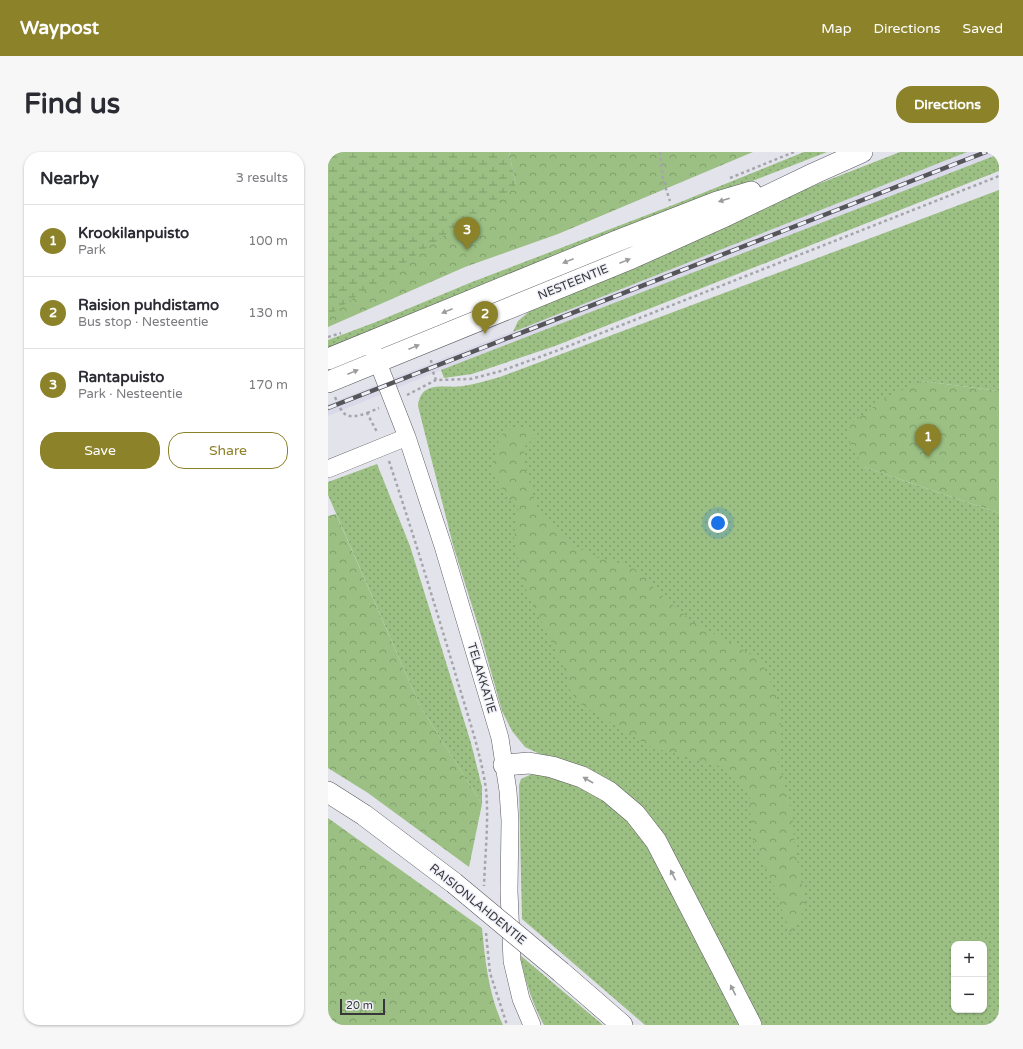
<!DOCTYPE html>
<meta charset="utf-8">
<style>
:root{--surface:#fff;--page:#f7f7f7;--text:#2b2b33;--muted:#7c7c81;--line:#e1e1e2;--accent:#8c822a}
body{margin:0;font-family:"Varela Round",sans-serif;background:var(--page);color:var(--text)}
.controls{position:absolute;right:12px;bottom:12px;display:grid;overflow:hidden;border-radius:8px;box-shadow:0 1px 3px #0004}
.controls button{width:36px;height:36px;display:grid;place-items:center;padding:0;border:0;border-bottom:1px solid var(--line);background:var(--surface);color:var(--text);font:20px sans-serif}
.scale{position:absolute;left:12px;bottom:10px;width:45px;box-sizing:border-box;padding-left:4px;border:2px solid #37373a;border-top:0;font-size:11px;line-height:14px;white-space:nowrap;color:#37373a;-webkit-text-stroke:3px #f0f0f9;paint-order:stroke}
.you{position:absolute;left:390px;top:371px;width:14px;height:14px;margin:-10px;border:3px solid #fff;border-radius:50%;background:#1a73e8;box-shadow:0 0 0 6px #1a73e833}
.badge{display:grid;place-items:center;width:26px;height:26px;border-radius:50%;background:var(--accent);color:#fff;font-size:13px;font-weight:700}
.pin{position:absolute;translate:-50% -33px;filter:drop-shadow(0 1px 2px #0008)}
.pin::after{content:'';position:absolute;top:21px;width:14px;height:12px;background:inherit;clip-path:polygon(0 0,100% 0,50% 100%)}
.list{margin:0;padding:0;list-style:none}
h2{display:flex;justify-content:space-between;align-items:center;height:52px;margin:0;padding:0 16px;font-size:17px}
h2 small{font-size:13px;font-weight:400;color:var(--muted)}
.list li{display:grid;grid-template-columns:26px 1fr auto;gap:12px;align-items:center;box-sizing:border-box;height:72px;padding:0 16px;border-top:1px solid var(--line)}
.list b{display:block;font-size:15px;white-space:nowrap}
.list p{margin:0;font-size:13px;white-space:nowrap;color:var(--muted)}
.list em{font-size:13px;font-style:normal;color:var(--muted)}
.actions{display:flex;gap:8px;padding:12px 16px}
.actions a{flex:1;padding:9px 0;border:1px solid var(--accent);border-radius:16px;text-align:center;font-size:14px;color:var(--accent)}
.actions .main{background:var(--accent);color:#fff}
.map{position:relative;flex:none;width:671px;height:873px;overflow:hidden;border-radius:16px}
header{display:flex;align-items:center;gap:24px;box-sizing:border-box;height:56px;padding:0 20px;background:var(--accent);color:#fff}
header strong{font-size:19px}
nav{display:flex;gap:22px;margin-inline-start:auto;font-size:14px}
.intro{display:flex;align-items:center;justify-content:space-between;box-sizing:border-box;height:96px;padding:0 24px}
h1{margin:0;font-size:28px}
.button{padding:10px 18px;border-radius:16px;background:var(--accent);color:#fff;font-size:14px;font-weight:700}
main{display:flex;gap:24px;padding:0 24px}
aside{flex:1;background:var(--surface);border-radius:16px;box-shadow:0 1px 3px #0004}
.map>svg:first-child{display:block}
.built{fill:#d9d9e9}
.grass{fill:url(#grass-dots);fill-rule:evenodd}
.forest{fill:url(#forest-crowns)}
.wetland{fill:url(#wetland-marsh)}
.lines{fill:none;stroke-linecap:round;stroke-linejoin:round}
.minor-casing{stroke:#5a5a61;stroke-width:18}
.major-casing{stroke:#5a5a61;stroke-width:22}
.path{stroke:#a5a5ab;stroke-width:2.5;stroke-dasharray:3 3;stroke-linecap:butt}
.minor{stroke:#fff;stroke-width:17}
.major{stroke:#fff;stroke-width:21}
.rail-casing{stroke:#56565a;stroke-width:4.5}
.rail{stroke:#f0f0f9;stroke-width:3;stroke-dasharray:9;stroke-linecap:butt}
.major-bridge-casing{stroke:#5a5a61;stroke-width:22;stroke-linecap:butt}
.major-bridge{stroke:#fff;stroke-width:21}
.oneway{fill:#9b9b9c}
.labels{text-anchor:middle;stroke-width:3;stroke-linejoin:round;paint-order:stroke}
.street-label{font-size:12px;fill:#37373a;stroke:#f0f0f9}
</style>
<header>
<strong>Waypost</strong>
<nav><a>Map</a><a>Directions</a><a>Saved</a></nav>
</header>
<div class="intro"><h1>Find us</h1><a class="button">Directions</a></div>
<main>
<aside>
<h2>Nearby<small>3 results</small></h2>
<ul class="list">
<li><span class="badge">1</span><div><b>Krookilanpuisto</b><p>Park</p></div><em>100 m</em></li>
<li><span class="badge">2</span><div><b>Raision puhdistamo</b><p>Bus stop · Nesteentie</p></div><em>130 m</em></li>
<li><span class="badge">3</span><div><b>Rantapuisto</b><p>Park · Nesteentie</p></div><em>170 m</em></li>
</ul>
<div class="actions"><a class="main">Save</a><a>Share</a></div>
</aside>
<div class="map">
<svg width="671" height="873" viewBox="0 0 671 873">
<defs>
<pattern id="grass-dots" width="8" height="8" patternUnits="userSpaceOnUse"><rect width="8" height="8" fill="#9cc083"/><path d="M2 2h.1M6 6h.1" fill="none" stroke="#809d6c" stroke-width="1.8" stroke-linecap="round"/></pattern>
<pattern id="forest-crowns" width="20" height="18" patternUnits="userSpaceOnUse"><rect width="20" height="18" fill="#9cc083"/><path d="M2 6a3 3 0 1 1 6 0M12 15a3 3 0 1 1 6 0" fill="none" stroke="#809d6c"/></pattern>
<pattern id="wetland-marsh" width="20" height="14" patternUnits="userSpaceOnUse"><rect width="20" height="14" fill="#9cc083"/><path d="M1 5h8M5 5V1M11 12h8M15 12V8" fill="none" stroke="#809d6c"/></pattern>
</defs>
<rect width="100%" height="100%" fill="#e3e3eb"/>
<path class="built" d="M639,0H671V2L113,218L0,264V252Z"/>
<path class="grass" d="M476,0H499L347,59L0,199V188L48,170L144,130L345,53Z
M572,0H639L185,180L190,169L203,158L462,43Z
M671,2V19L227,194L144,222L116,226L113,218Z
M671,38V239L594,229L536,315L671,361V873H430L336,687L214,603L197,595L184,579L174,559L150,473L125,393L90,254C93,227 117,237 135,234C148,232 160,228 172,225ZM626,792H656V858H626Z
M49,312L82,394L143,591L154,635V652L92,554L0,343V330Z
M206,621C238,627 274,643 297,666C306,676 314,687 321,698L414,873H317L194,767L191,633L193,627Z
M192,803L275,873H216C204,851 197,828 192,803Z"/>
<path class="forest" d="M0,0L188,34L181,0H425L230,82L137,115L0,175Z
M594,229L671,239V361L536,315L523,295L519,275L557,246Z
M195,276L208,280L210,283L197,294L195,307L209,356L234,385L265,405L288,410L314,420L328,439L365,470L433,508L450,548L453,575L450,609L464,659L467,697L478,753L463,783L445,732L423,683L422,646L408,625L391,614L323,595L255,554L243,541L237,519L195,431L186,387L190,357L176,341L164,318L171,286L178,278Z
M8,362L92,554L154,652L141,715L40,641L0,616V364Z
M0,666L154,776C157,808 161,844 175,873H0Z"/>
<path class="wetland" d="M0,0H181L188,34L0,164Z"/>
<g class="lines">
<g class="minor-casing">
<path id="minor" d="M45,198L79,285L115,394L172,586L180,639L182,669L181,739L184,809L193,847L204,873
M0,317L79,285"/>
</g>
<g class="major-casing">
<path id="major" d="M0,207L289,89L389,50L423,40
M0,230L304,106L393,66L487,21L534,0
M176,613L201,611L224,615L254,625L281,640L307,662L328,689L423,873
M0,640L36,663L126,731
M233,820L294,873"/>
</g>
<path class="path" d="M332,0L335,28L342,49
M402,26L466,0
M0,185L13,181
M103,208L104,217L108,228
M79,243L108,228L142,227L173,219L228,199L671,24
M7,245C15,264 18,268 39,261L49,280
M39,261L51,256
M61,309C84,378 105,447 126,517C137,556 152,596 158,637C161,668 157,703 156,734
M158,781L162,821L179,873"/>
<use href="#minor" class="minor"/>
<use href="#major" class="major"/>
<g class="rail-casing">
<path id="rail" d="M0,256L658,0"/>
</g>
<use href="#rail" class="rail"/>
<g class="major-bridge-casing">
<path id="major-bridge" d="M126,731L233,820"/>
</g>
<use href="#major-bridge" class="major-bridge"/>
</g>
<defs><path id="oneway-solid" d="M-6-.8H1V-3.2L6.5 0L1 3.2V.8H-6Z"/></defs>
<g class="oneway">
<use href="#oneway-solid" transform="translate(396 48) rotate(163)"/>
<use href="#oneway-solid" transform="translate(240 109) rotate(158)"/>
<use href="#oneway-solid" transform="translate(297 109) rotate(-22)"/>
<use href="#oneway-solid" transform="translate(119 159) rotate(158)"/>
<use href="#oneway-solid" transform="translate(86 195) rotate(-22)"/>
<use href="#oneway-solid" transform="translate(25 220) rotate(-22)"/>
<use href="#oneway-solid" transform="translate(260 628) rotate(-150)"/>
<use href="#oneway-solid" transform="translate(345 723) rotate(-117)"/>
<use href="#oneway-solid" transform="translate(405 838) rotate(-117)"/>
</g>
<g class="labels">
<g class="street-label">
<text transform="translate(245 130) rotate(-22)" y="4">NESTEENTIE</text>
<text transform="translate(154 526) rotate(73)" y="4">TELAKKATIE</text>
<text transform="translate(150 752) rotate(39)" y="4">RAISIONLAHDENTIE</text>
</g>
</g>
</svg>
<div class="controls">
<button>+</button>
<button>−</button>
</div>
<div class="scale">20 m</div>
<div class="you"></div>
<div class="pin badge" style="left:600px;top:305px">1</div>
<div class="pin badge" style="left:157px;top:182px">2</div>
<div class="pin badge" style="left:139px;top:98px">3</div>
</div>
</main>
